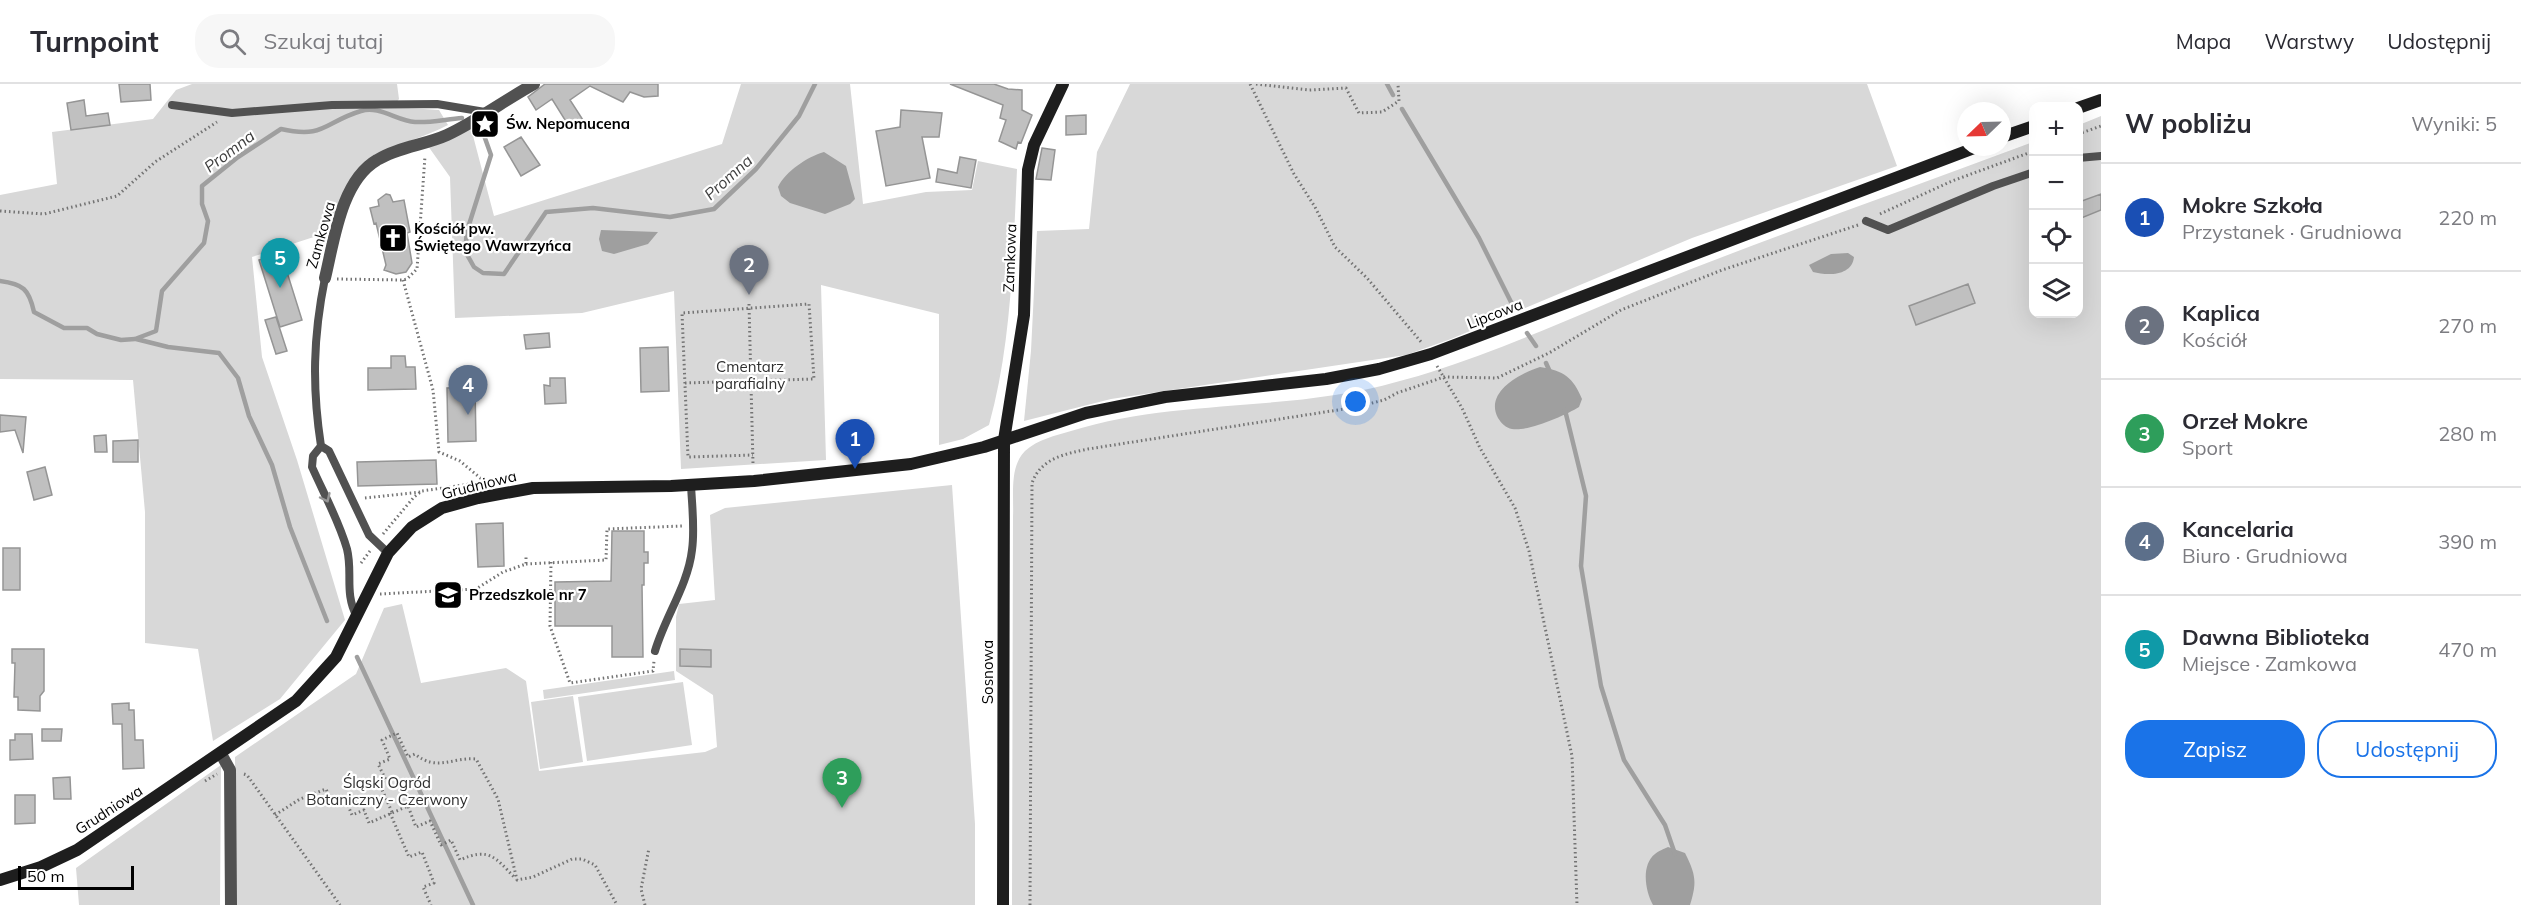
<!DOCTYPE html>
<html lang="pl">
<meta charset="utf-8">
<style>
:root{--surface:#fff;--page:#f7f7f7;--text:#2b2b33;--muted:#7c7c81;--line:#e1e1e2;--accent:#1a73e8}
body{margin:0;font-family:Mulish,sans-serif;background:var(--page);color:var(--text)}
.controls{position:absolute;right:18px;top:18px;display:grid;overflow:hidden;border-radius:12px;box-shadow:0 6px 24px #0002}
.controls button{width:54px;height:54px;display:grid;place-items:center;padding:0;border:0;border-bottom:2px solid var(--line);background:var(--surface);color:var(--text);font:30px sans-serif}
.compass{position:absolute;left:1957px;top:18px;width:54px;height:54px;border-radius:50%;background:var(--surface);box-shadow:0 6px 24px #0002;rotate:247deg}
.scale{position:absolute;left:18px;bottom:15px;width:116px;box-sizing:border-box;padding-left:6px;border:3px solid #000;border-top:0;font-size:16px;line-height:21px;white-space:nowrap;color:#000;-webkit-text-stroke:4px #fff;paint-order:stroke}
.you{position:absolute;left:1356px;top:318px;width:21px;height:21px;margin:-15px;border:4px solid #fff;border-radius:50%;background:#1a73e8;box-shadow:0 0 0 9px #1a73e833}
.badge{display:grid;place-items:center;width:39px;height:39px;border-radius:50%;background:var(--accent);color:#fff;font-size:20px;font-weight:700}
.pin{position:absolute;translate:-50% -50px;filter:drop-shadow(0 2px 3px #0008)}
.pin::after{content:'';position:absolute;top:32px;width:21px;height:18px;background:inherit;clip-path:polygon(0 0,100% 0,50% 100%)}
.list{margin:0;padding:0;list-style:none}
h2{display:flex;justify-content:space-between;align-items:center;height:78px;margin:0;padding:0 24px;font-size:26px}
h2 small{font-size:20px;font-weight:400;color:var(--muted)}
.list li{display:grid;grid-template-columns:39px 1fr auto;gap:18px;align-items:center;box-sizing:border-box;height:108px;padding:0 24px;border-top:2px solid var(--line)}
.list b{display:block;font-size:22px;white-space:nowrap}
.list p{margin:0;font-size:20px;white-space:nowrap;color:var(--muted)}
.list em{font-size:20px;font-style:normal;color:var(--muted)}
.actions{display:flex;gap:12px;padding:18px 24px}
.actions a{flex:1;padding:14px 0;border:2px solid var(--accent);border-radius:24px;text-align:center;font-size:21px;color:var(--accent)}
.actions .main{background:var(--accent);color:#fff}
.icon{flex:none;width:33px;height:33px;fill:none;stroke:currentColor;stroke-width:2;stroke-linecap:round;stroke-linejoin:round}
.map{position:relative;flex:none;width:2101px;height:821px;overflow:hidden}
header{display:flex;align-items:center;gap:36px;box-sizing:border-box;height:84px;padding:0 30px;background:var(--surface);border-bottom:2px solid var(--line)}
header strong{font-size:28px}
nav{display:flex;gap:33px;margin-inline-start:auto;font-size:21px}
.search{width:420px;height:54px;background:var(--page);display:flex;align-items:center;gap:15px;box-sizing:border-box;padding:0 21px;border-radius:24px;color:var(--muted);font-size:22px}
main{display:flex}
aside{flex:1;background:var(--surface)}
.map>svg:first-child{display:block}
.green{fill:#d8d8d8}
.water{fill:#9f9f9f}
.lines{fill:none;stroke-linecap:round;stroke-linejoin:round}
.stream{stroke:#9f9f9f;stroke-width:4.5}
.building{fill:#c0c0c0;stroke:#959595;stroke-width:1.5}
.path{stroke:#737373;stroke-width:3;stroke-dasharray:1.5 3;stroke-linecap:butt}
.lane{stroke:#515151;stroke-width:8}
.street{stroke:#515151;stroke-width:12}
.secondary{stroke:#1e1e1e;stroke-width:12}
.oneway{stroke:#979797}
.labels{text-anchor:middle;stroke-width:4.5;stroke-linejoin:round;paint-order:stroke}
.poi-label{font-size:15px;font-weight:bold;fill:#000;stroke:#fff;text-anchor:start}
.street-label{font-size:15px;fill:#000;stroke:#fff}
.park-label{font-size:15px;fill:#2f2f2f;stroke:#fff}
.water-label{font-size:16px;font-style:italic;fill:#404040;stroke:#fff}
</style>
<header>
<strong>Turnpoint</strong>
<div class="search"><svg class="icon" aria-label="search" viewBox="0 0 24 24"><circle cx="10" cy="10" r="6"/><path d="M15 15l6 6"/></svg>Szukaj tutaj</div>
<nav><a>Mapa</a><a>Warstwy</a><a>Udostępnij</a></nav>
</header>
<main>
<div class="map">
<svg width="2101" height="821" viewBox="0 0 2101 821">
<rect width="100%" height="100%" fill="#fff"/>
<path class="green" d="M192,0H397L399,15L393,23L439,26L448,41C425,53 401,59 378,69C362,77 332,133 323,150L252,173L262,273L297,376L345,536L280,615L213,657L198,565L145,559V428L133,296L0,295V111L57,100L52,48L153,35L176,6Z
M741,0H850L863,120L926,108L972,106L978,77L1017,85C1013,171 1012,258 989,341L963,355L939,361V230L821,201L826,376L681,385L674,207L582,229L455,234L450,93L428,62L471,44L494,132L722,60Z
M1130,0H1867L1897,82L1692,154L1451,255L1406,271L1111,315L1024,337L1031,267L1037,147L1089,145L1097,68Z
M2101,32V821H1012L1013,433C1014,412 1009,383 1025,367C1038,355 1055,352 1071,347C1157,320 1247,325 1335,311C1442,295 1555,240 1656,199C1781,149 1908,105 2033,58L2034,230H2078L2079,41Z
M952,401L975,740V821H236L235,673L356,590L384,524L402,520L421,599L506,584L526,597L539,687L705,668L717,663L713,611L676,587V533L679,520L715,516L710,431L725,424Z
M674,587L675,596L544,615L543,606Z
M683,598L692,661L587,677L578,613Z
M573,612L583,678L540,685L531,618Z
M221,681L220,821H79L76,784Z"/>
<path class="water" d="M824,68L846,82L855,115L850,120L825,130L790,119L781,112L778,103C786,87 807,73 824,68Z
M601,146L658,148L648,160L614,170L602,167L599,155Z
M1848,169L1854,173C1852,192 1828,192 1813,188L1809,181L1831,170Z
M1540,283C1564,287 1573,293 1582,315L1579,323C1566,331 1528,348 1512,345C1506,344 1501,339 1498,334C1484,308 1521,289 1540,283Z
M1668,763L1685,769C1696,791 1697,798 1690,821H1653C1645,807 1641,781 1655,770C1658,767 1664,765 1668,763Z"/>
<g class="lines">
<path class="stream" d="M1387,0L1393,11
M1402,25L1479,154L1514,224
M481,43L491,71L467,147L465,167L474,183L483,189L504,190L546,128L593,124L670,133L714,125L756,85L799,32L815,0
M0,197C23,200 29,205 34,228L64,244H87L97,250L121,256L135,255L156,247L162,207L204,159L208,137L202,120V102L238,73L281,45C325,55 324,38 361,27C379,21 397,37 415,38C430,39 447,35 462,34
M1527,249L1536,262
M136,255L168,263L219,269L238,294L249,332L272,381L290,443L327,537
M1546,279L1550,288
M1565,326L1586,412L1581,482L1601,602L1624,676L1665,741L1675,770
M357,573L473,821"/>
</g>
<path class="building" d="M119,0H150L151,16L121,18Z
M545,0H658V12L644,13L630,8L623,18L590,2L570,16L583,36L570,44L552,15L536,26L528,13Z
M950,0H994L1008,5L1022,6V26L1032,31L1021,59L1018,58L1016,65L999,57L1006,36L1000,34L1003,21Z
M84,16L86,32L108,29L110,41L71,46L67,19Z
M901,26L942,29L939,53H922L930,94L886,102L876,47L900,43Z
M1086,31V50L1066,51V32Z
M521,53L540,81L521,92L504,63Z
M1042,64L1055,66L1051,96L1036,95Z
M960,73L976,76L971,104L936,98L938,85L957,89Z
M386,110L390,111L393,118L404,116L410,148L407,149L412,179L406,188L396,190L384,186L386,181L376,139L374,140L370,124L379,122L378,116Z
M2101,110V126L2079,135V118Z
M281,169L302,236L280,243L259,176Z
M1968,200L1975,219L1916,241L1909,222Z
M276,233L287,267L276,270L265,236Z
M549,249L550,263L526,265L524,251Z
M668,263L669,307L641,308L640,264Z
M391,272H405L406,283H415L416,305L368,306V284H391Z
M550,294H565L566,319L545,320L544,301L550,302Z
M475,303L476,357L448,358L447,304Z
M0,331L26,333L23,369L15,346L0,348Z
M106,351L107,368H95L94,352Z
M138,356V378H113V357Z
M436,376L437,400L358,402L357,378Z
M45,383L52,411L34,416L27,388Z
M503,439L504,482L478,483L476,440Z
M612,447H644V468H648V479H644V501H642L643,573H612V542H555V498L611,497Z
M3,464H20V506H3Z
M12,565H44V607L40,612V627L18,626V613H14L15,579H12Z
M680,565L711,566V583L680,582Z
M129,619V626H134L135,656H143L144,684L123,685L122,640H113L112,620Z
M42,645H62L61,657H42Z
M15,650H32L33,675L10,676V656H15Z
M70,693L71,715H54L53,694Z
M15,711H35V739L15,740Z"/>
<g class="lines">
<path class="path" d="M1250,0L1294,90L1315,123L1335,163L1367,194L1422,259
M1256,0L1309,6L1346,4L1359,29L1382,28L1399,17L1398,0
M2078,50L2101,42
M0,127L44,130L117,112L155,78L217,38
M1880,130L1952,97L2034,67
M337,195L403,196L407,195L417,185L425,72
M403,196L433,306L439,368L460,377L485,398
M749,220L753,380
M1437,282L1462,324L1480,364L1515,424L1529,467L1572,672L1577,821
M685,299L814,295L809,220L682,229L688,373L753,371
M365,414L421,408
M383,450L414,413L422,407L477,399
M551,478L550,542L570,599L653,587L654,577
M361,479L370,467
M526,480L606,476L607,445L682,442
M380,510L476,505L503,488L526,480V472
M244,690L247,691L340,821
M205,697L217,690
M392,728L379,699L386,696L378,680L390,675L382,656L397,649L408,673L415,670C437,688 452,673 476,675L498,715L517,796L533,793L572,775H582L595,781L617,821
M390,729L409,773L422,768L434,799L423,803L431,821
M275,731L300,715L326,705L331,717L344,712L352,731L364,726L369,739L408,722L416,743L430,737L441,761L451,756L460,776C489,763 495,773 515,794
M645,821L641,805L649,764
M1030,821L1032,399C1041,374 1065,370 1088,365L1357,323L1384,316L1397,309L1444,293L1497,294L1549,269L1621,226L1722,186L1858,141"/>
<path class="lane" d="M172,21L232,29L332,21L437,20L485,28
M2078,74L2101,72
M1866,137L1888,146L1993,102L2034,88
M325,194C313,253 312,303 321,362L313,372L312,383C324,410 339,437 347,465C353,489 344,509 357,533
M321,362L329,367L369,451L388,469
M655,567C665,533 688,501 692,466C695,445 692,422 691,401"/>
<path class="street" d="M325,194C334,157 341,97 377,76C398,63 425,61 447,51C477,37 505,16 534,0
M221,670L230,686L231,821"/>
<path class="secondary" d="M2078,24L2101,16
M2002,53L2034,42
M0,796L41,783L77,766L296,617L336,573L388,469L412,443L442,424L478,414L533,404L671,402L754,397L911,380L984,363L1086,329L1165,313L1326,295L1379,285L1431,270L1977,63
M1003,821L1004,356L1024,231L1028,86L1034,61L1063,0"/>
</g>
<defs><path id="oneway-chevron" d="M-2-3.5L2.5 0L-2 3.5" fill="none" stroke-width="1.6" stroke-linecap="round" stroke-linejoin="round" transform="scale(1.5)"/></defs>
<use class="oneway" href="#oneway-chevron" transform="translate(326 414) rotate(65)"/>
<defs>
<g id="sight-square" transform="scale(1.5)"><rect x="-9" y="-9" width="18" height="18" rx="4" fill="#000" stroke="#fff"/><path d="M0-6L1.8-2.2L6-1.7L2.9 1.2L3.7 5.4L0 3.3L-3.7 5.4L-2.9 1.2L-6-1.7L-1.8-2.2Z" fill="#fff"/></g>
<g id="church-square" transform="scale(1.5)"><rect x="-9" y="-9" width="18" height="18" rx="4" fill="#000" stroke="#fff"/><path d="M-1.2-6h2.4v3.5h3.3v2.4h-3.3V6h-2.4V-.1h-3.3v-2.4h3.3Z" fill="#fff"/></g>
<g id="school-square" transform="scale(1.5)"><rect x="-9" y="-9" width="18" height="18" rx="4" fill="#000" stroke="#fff"/><path d="M0-5L7-2L0 1L-7-2ZM-4 1L0 2.5L4 1V4Q0 6-4 4Z" fill="#fff"/></g>
</defs>
<g fill-rule="evenodd">
<use href="#sight-square" x="485" y="40"/>
<use href="#church-square" x="393" y="154"/>
<use href="#school-square" x="448" y="511"/>
</g>
<g class="labels">
<g class="poi-label">
<text x="506" y="45">Św. Nepomucena</text>
<text x="414" y="150">Kościół pw.<tspan x="414" dy="17">Świętego Wawrzyńca</tspan></text>
<text x="469" y="516">Przedszkole nr 7</text>
</g>
<g class="street-label">
<text transform="translate(321 151) rotate(-74)" y="5">Zamkowa</text>
<text transform="translate(1010 174) rotate(-88)" y="5">Zamkowa</text>
<text transform="translate(1495 230) rotate(-21)" y="5">Lipcowa</text>
<text transform="translate(479 401) rotate(-14)" y="5">Grudniowa</text>
<text transform="translate(988 588) rotate(-90)" y="5">Sosnowa</text>
<text transform="translate(109 726) rotate(-33)" y="5">Grudniowa</text>
</g>
<g class="park-label">
<text x="750" y="288">Cmentarz<tspan x="750" dy="17">parafialny</tspan></text>
<text x="387" y="704">Śląski Ogród<tspan x="387" dy="17">Botaniczny - Czerwony</tspan></text>
</g>
<g class="water-label">
<text transform="translate(229 67) rotate(-37)" y="6">Promna</text>
<text transform="translate(728 93) rotate(-42)" y="6">Promna</text>
</g>
</g>
</svg>
<div class="controls">
<button>+</button>
<button>−</button>
<button><svg class="icon" aria-label="locate" viewBox="0 0 24 24"><circle cx="12" cy="12" r="6"/><path d="M12 2v4M12 18v4M2 12h4M18 12h4"/></svg></button>
<button><svg class="icon" aria-label="layers" viewBox="0 0 24 24"><path d="M12 4l9 5-9 5-9-5zM3 14l9 5 9-5"/></svg></button>
</div>
<svg class="compass" viewBox="-18 -18 36 36"><path d="M0-13l5 13h-10z" fill="#e53935"/><path d="M0 13l5-13h-10z" fill="#7c7c81"/></svg>
<div class="scale">50 m</div>
<div class="you"></div>
<div class="pin badge" style="left:855px;top:385px;background:#1a4fb4">1</div>
<div class="pin badge" style="left:749px;top:211px;background:#6b7280">2</div>
<div class="pin badge" style="left:842px;top:724px;background:#2e9e5b">3</div>
<div class="pin badge" style="left:468px;top:331px;background:#5c6f8a">4</div>
<div class="pin badge" style="left:280px;top:204px;background:#0f9aa8">5</div>
</div>
<aside>
<h2>W pobliżu<small>Wyniki: 5</small></h2>
<ul class="list">
<li><span class="badge" style="background:#1a4fb4">1</span><div><b>Mokre Szkoła</b><p>Przystanek · Grudniowa</p></div><em>220 m</em></li>
<li><span class="badge" style="background:#6b7280">2</span><div><b>Kaplica</b><p>Kościół</p></div><em>270 m</em></li>
<li><span class="badge" style="background:#2e9e5b">3</span><div><b>Orzeł Mokre</b><p>Sport</p></div><em>280 m</em></li>
<li><span class="badge" style="background:#5c6f8a">4</span><div><b>Kancelaria</b><p>Biuro · Grudniowa</p></div><em>390 m</em></li>
<li><span class="badge" style="background:#0f9aa8">5</span><div><b>Dawna Biblioteka</b><p>Miejsce · Zamkowa</p></div><em>470 m</em></li>
</ul>
<div class="actions"><a class="main">Zapisz</a><a>Udostępnij</a></div>
</aside>
</main>
